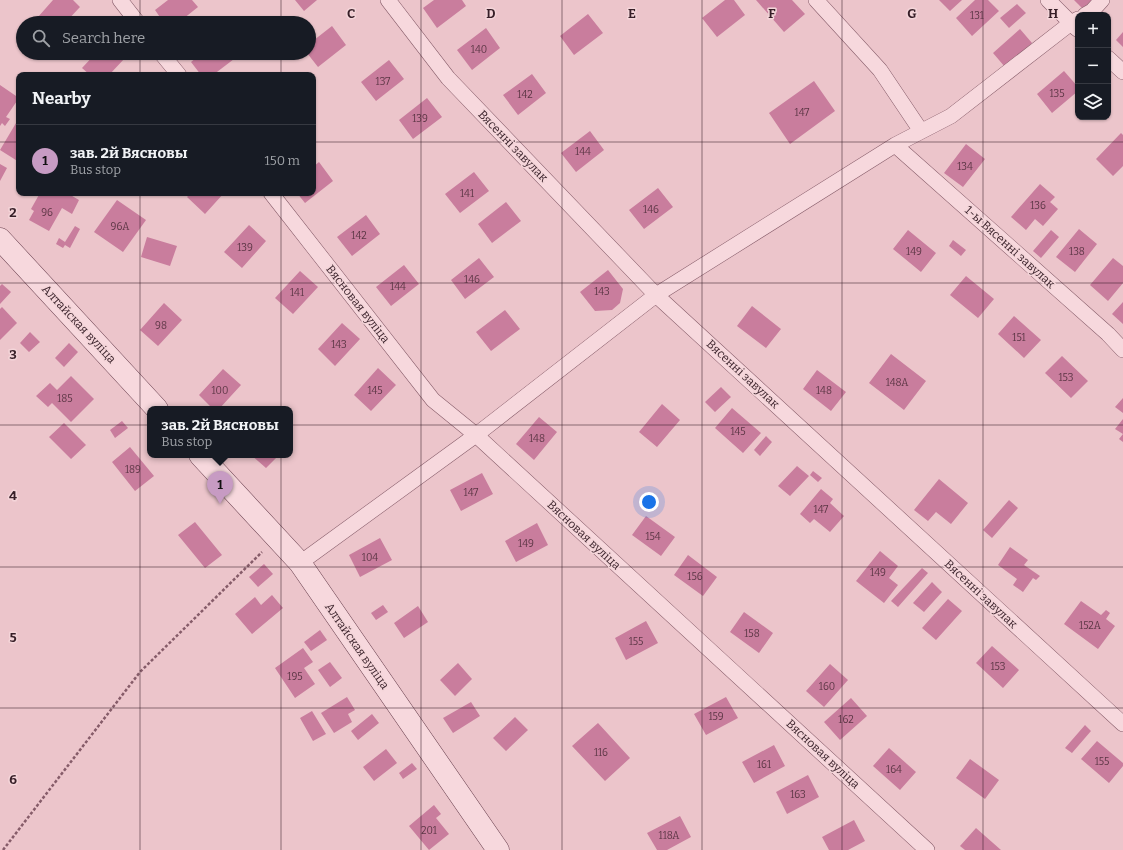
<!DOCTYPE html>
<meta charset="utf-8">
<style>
:root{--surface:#171b24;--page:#242831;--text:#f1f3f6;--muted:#9ea1a6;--line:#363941;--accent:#c79bc3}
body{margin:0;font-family:Bitter,serif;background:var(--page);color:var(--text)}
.controls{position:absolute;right:12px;top:12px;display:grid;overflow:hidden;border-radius:8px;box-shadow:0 1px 3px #0004}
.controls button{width:36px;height:36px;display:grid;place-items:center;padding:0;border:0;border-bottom:1px solid var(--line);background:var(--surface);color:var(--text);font:20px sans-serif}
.you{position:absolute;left:649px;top:502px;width:14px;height:14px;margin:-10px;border:3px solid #fff;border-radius:50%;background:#1a73e8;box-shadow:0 0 0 6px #1a73e833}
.badge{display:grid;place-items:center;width:26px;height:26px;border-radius:50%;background:var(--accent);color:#111;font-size:13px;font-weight:700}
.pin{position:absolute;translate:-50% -33px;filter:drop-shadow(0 1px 2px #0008)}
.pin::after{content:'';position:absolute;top:21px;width:14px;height:12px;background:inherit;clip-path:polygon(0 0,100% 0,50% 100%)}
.popup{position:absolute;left:147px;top:406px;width:146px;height:52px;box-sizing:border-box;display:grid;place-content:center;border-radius:8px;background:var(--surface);filter:drop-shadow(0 1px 3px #0005);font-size:13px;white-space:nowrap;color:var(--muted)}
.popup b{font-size:15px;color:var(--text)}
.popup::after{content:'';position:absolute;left:50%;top:100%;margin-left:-8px;border:8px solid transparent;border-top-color:var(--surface)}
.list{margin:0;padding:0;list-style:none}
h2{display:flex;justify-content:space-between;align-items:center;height:52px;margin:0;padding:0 16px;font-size:17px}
h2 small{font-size:13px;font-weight:400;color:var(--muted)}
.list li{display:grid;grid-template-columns:26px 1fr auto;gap:12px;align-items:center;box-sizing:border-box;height:72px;padding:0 16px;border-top:1px solid var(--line)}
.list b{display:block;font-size:15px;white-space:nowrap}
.list p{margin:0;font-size:13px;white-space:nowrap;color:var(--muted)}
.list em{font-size:13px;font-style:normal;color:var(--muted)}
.icon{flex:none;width:22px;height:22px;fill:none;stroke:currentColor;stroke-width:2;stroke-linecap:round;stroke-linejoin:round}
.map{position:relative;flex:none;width:1123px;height:850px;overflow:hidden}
.search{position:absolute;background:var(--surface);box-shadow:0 1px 3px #0004;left:16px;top:16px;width:300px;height:44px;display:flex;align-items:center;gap:10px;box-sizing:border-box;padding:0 14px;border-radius:22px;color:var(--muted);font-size:15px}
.panel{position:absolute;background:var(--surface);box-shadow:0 1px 3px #0004;left:16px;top:72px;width:300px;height:124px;border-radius:8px}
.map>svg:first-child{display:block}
.building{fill:#c97d9d}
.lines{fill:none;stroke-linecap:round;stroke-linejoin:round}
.street-casing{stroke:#865c69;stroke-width:16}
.secondary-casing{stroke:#683f4d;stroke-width:23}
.path{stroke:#865c69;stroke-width:2.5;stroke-dasharray:3 2;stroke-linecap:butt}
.street{stroke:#f7d8dd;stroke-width:15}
.secondary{stroke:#f7d8dd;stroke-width:22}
.grid{fill:none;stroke:#371f28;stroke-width:1;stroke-opacity:0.55}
.labels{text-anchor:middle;stroke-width:3;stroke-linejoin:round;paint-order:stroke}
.number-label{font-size:10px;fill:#5c3645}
.street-label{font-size:12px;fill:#371f28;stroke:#f4d5d9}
.grid-label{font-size:13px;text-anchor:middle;font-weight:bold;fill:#371f28;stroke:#f4d5d9;stroke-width:3;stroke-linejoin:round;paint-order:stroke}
</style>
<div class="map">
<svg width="1123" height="850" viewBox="0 0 1123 850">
<rect width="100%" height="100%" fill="#ecc5cb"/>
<path class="building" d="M53,0H73L80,7L65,23H44L38,17Z
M168,0H192L198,7L178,23H164L155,10Z
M295,0H317L304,11Z
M434,0H462L466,6L437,28L423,8Z
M725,0H734L745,15L717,37L702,18Z
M756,0H792L805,14L784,32Z
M939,0H962L950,11Z
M975,0H988L999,11L972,36L956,18Z
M1074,0H1095L1085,11Z
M1017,4L1026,13L1009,28L1000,18Z
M588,14L603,33L574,55L560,36Z
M332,26L346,45L318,67L307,53H309V44Z
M486,28L500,48L472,70L457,50Z
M1020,29L1032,43L1005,67L993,53Z
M1123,32V47L1116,40Z
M96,53H119L125,58L109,75H90L82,68Z
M202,53H230L234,59L213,75H201L191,62Z
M389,60L404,79L376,101L361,82Z
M1064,71L1078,87V91L1052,113L1037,94Z
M532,74L546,93L518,115L503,95Z
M814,81L835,111L790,144L769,113Z
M0,85L19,98L6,117L10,119L5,126L2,123L0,126Z
M427,98L442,117L413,139L399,120Z
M19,118V162L0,150Z
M590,131L604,150L576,172L561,153Z
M1121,133L1123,135V166L1113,176L1096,159Z
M966,144L985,159L963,187L944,173Z
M319,162L333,181L305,203L297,193H313V167Z
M0,164L7,168L0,181Z
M474,172L489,191L460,213L445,194Z
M1040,184L1055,197L1050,202L1058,209L1043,226L1035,219L1026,230L1011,217Z
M658,188L673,207L644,229L629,210Z
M40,193H67L79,200L72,214L62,208L49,231L29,220L34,211L31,209Z
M191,193H224L205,214L187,197Z
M117,200L146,220L123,252L94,232Z
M506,202L521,221L492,243L478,224Z
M366,215L380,234L352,256L337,237Z
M249,225L266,241L242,268L224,252Z
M75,226L80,229L70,248L65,245L63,248L56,244L59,238L65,242Z
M1079,229L1097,244L1075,272L1056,257Z
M908,230L936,253L921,272L893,249Z
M1051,230L1059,237L1041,258L1033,251Z
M147,237L177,246L170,266L141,257Z
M953,240L966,250L961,256L949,246Z
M479,258L494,277L465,299L451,280Z
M1113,258L1123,266V283L1108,301L1090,285Z
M404,265L419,284L391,306L376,287Z
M608,270L623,289L620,303L612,310L595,311L580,292Z
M300,271L318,287L293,314L275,298Z
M966,276L994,299L978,318L950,295Z
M2,284L11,292L0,304V286Z
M1123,302V324L1112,314Z
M164,303L182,320L158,346L140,330Z
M752,306L781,329L766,348L737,326Z
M2,307L17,323L0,340V309Z
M505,310L520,329L491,351L476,332Z
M1014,316L1041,340L1024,358L998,334Z
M342,323L360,339L335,366L318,349Z
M30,332L40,342L29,352L20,343Z
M69,343L78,352L64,367L55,358Z
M891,354L926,381L904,410L869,383Z
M1062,356L1088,381L1071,398L1045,373Z
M378,368L396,385L371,411L354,395Z
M223,369L241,385L219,409H213L199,395Z
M817,370L846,392L831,411L803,389Z
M71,376L94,399L71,422L52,403L48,407L36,396L50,383L57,390Z
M721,387L731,397L715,412L705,402Z
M1123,398V413L1115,407Z
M662,404L680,420L657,447L639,432Z
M732,408L761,433L743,453L715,428Z
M539,417L557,432L534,460L516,444Z
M1123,419V442L1119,439L1123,434L1115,429Z
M122,421L128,428L115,438L110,430Z
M64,423L86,445L71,459L49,437Z
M766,436L772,442L760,456L754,450Z
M130,447L154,476L135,491L112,462Z
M251,455H279L266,468Z
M797,466L809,476L790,496L778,486Z
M813,471L822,478L818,482L810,475Z
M482,473L493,494L461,511L450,490Z
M939,479L968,503L951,524L936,512L928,521L914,510Z
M821,489L833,499L830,503L844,516L830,532L814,519L810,523L800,514Z
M1009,500L1018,508L992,538L983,530Z
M646,516L675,537L661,556L632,535Z
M195,522L222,555L205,568L178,535Z
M537,523L548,545L516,562L505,541Z
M380,538L392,560L360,577L349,555Z
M1010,547L1028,560L1024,565L1040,576L1036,580L1033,578L1023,592L1013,585L1017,579L998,565Z
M880,551L898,566L889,578L898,585L884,603L856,581Z
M688,555L717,577L703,596L674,575Z
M264,564L273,574L258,587L249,577Z
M922,568L928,573L898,607L891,601Z
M932,582L942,592L924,612L913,603Z
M272,595L283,608L252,634L235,614L255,597L261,605Z
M948,599L962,611L936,640L922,628Z
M1081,601L1101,615L1106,610L1110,613L1106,619L1115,626L1098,649L1064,624Z
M383,605L388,612L376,620L371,613Z
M418,606L428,622L404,638L394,623Z
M744,612L773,633L759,653L730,632Z
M646,621L658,643L626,660L615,638Z
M320,630L327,640L311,651L304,642Z
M992,646L1019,670L1003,688L976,663Z
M303,648L313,662L304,668L315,684L295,698L275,668Z
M330,662L342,678L330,687L318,670Z
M458,663L472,679L455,696L440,680Z
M830,664L848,680L824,707L806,691Z
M347,697L355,710L348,714L352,722L334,733L321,713Z
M726,697L738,718L706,735L694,714Z
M851,698L867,716L840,740L824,722Z
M471,702L480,716L453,733L443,718Z
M312,711L326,734L313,741L300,718Z
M372,714L379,723L358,740L351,731Z
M515,717L528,730L506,751L493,738Z
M598,723L630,758L605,781L572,746Z
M1085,725L1091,731L1072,753L1065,748Z
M1097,741L1123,763V766L1109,783L1081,759Z
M774,745L785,766L754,783L742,762Z
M889,748L916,772L900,790L873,766Z
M386,749L397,763L374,781L363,767Z
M970,759L999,780L985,799L956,778Z
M412,763L417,769L403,779L399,773Z
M808,775L819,797L787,814L776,792Z
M434,805L441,814L436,818L449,834L429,850L409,826Z
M680,816L691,837L667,850H657L647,833Z
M854,820L865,841L848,850H829L822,837Z
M976,828L1001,850H965L960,846Z"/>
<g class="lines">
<g class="street-casing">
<path id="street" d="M120,0L138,23
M388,0L448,78L656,295L1123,724
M816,0L880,70L921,131
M1048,0L1077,29
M1085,15L1092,11L1102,0
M161,53L179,75
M1108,58L1123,72
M895,145L1108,334L1123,350
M271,193L433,400L476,435L927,850
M300,563L476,435L656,295L895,145L951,116L1071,23L1078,19"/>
</g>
<g class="secondary-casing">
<path id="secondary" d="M0,239L157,409
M200,455L300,563L498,850"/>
</g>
<path class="path" d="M3,850L140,672L262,552"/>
<use href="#street" class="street"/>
<use href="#secondary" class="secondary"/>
</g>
<path class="grid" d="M140,0V23M281,0V23M421,0V850M562,0V850M702,0V850M842,0V850M983,0V850M140,53V75M281,53V75M0,142H19M313,142H1123M140,193V850M281,193V850M0,283H1123M0,425H1123M0,567H1123M0,708H1123"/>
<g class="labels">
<g class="number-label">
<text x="977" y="19">131</text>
<text x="479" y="53">140</text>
<text x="383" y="85">137</text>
<text x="1057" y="97">135</text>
<text x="525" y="98">142</text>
<text x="802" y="116">147</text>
<text x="420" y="122">139</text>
<text x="583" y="155">144</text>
<text x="965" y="170">134</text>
<text x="467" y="197">141</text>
<text x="1038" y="209">136</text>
<text x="651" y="213">146</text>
<text x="47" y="216">96</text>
<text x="120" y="230">96А</text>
<text x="359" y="239">142</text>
<text x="245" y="251">139</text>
<text x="914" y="255">149</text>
<text x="1077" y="255">138</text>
<text x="472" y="283">146</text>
<text x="398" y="290">144</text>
<text x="602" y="295">143</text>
<text x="297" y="296">141</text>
<text x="161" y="329">98</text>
<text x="1019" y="341">151</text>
<text x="339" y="348">143</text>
<text x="1066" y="381">153</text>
<text x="897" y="386">148А</text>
<text x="220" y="394">100</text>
<text x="375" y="394">145</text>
<text x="824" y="394">148</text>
<text x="65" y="402">185</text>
<text x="738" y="435">145</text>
<text x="537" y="442">148</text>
<text x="133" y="473">189</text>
<text x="471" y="496">147</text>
<text x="821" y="513">147</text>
<text x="653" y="540">154</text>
<text x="526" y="547">149</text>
<text x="370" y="561">104</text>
<text x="878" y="576">149</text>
<text x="695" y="580">156</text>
<text x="1090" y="629">152А</text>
<text x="752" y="637">158</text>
<text x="636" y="645">155</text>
<text x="998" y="670">153</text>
<text x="295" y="680">195</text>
<text x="827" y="690">160</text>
<text x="716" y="720">159</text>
<text x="846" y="723">162</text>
<text x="601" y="756">116</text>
<text x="1102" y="765">155</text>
<text x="764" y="768">161</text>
<text x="894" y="773">164</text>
<text x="798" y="798">163</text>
<text x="429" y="834">201</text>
<text x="669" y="839">118А</text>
</g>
<g class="street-label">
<text transform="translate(513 146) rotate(46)" y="4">Вясенні завулак</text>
<text transform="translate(1010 247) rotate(42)" y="4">1-ы Вясенні завулак</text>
<text transform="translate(358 304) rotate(52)" y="4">Вясновая вуліца</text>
<text transform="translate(79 324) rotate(47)" y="4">Алтайская вуліца</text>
<text transform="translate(743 374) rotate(43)" y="4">Вясенні завулак</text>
<text transform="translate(584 535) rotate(43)" y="4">Вясновая вуліца</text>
<text transform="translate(981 594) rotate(43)" y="4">Вясенні завулак</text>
<text transform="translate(357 646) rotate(55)" y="4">Алтайская вуліца</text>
<text transform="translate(823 754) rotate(43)" y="4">Вясновая вуліца</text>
</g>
</g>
<g class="grid-label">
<text x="351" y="18">C</text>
<text x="491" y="18">D</text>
<text x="632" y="18">E</text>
<text x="772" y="18">F</text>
<text x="912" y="18">G</text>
<text x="1053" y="18">H</text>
<text x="13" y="217">2</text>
<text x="13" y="359">3</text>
<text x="13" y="500">4</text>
<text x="13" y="642">5</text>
<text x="13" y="784">6</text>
</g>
</svg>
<div class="controls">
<button>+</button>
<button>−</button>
<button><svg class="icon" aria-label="layers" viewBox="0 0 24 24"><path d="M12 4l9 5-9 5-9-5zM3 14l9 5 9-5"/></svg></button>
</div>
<div class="you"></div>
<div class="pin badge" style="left:220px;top:504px">1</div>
<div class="popup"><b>зав. 2й Вясновы</b>Bus stop</div>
<div class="search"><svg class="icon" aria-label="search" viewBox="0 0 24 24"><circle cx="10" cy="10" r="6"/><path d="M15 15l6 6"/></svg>Search here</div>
<section class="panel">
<h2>Nearby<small></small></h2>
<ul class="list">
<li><span class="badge">1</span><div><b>зав. 2й Вясновы</b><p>Bus stop</p></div><em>150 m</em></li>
</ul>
</section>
</div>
